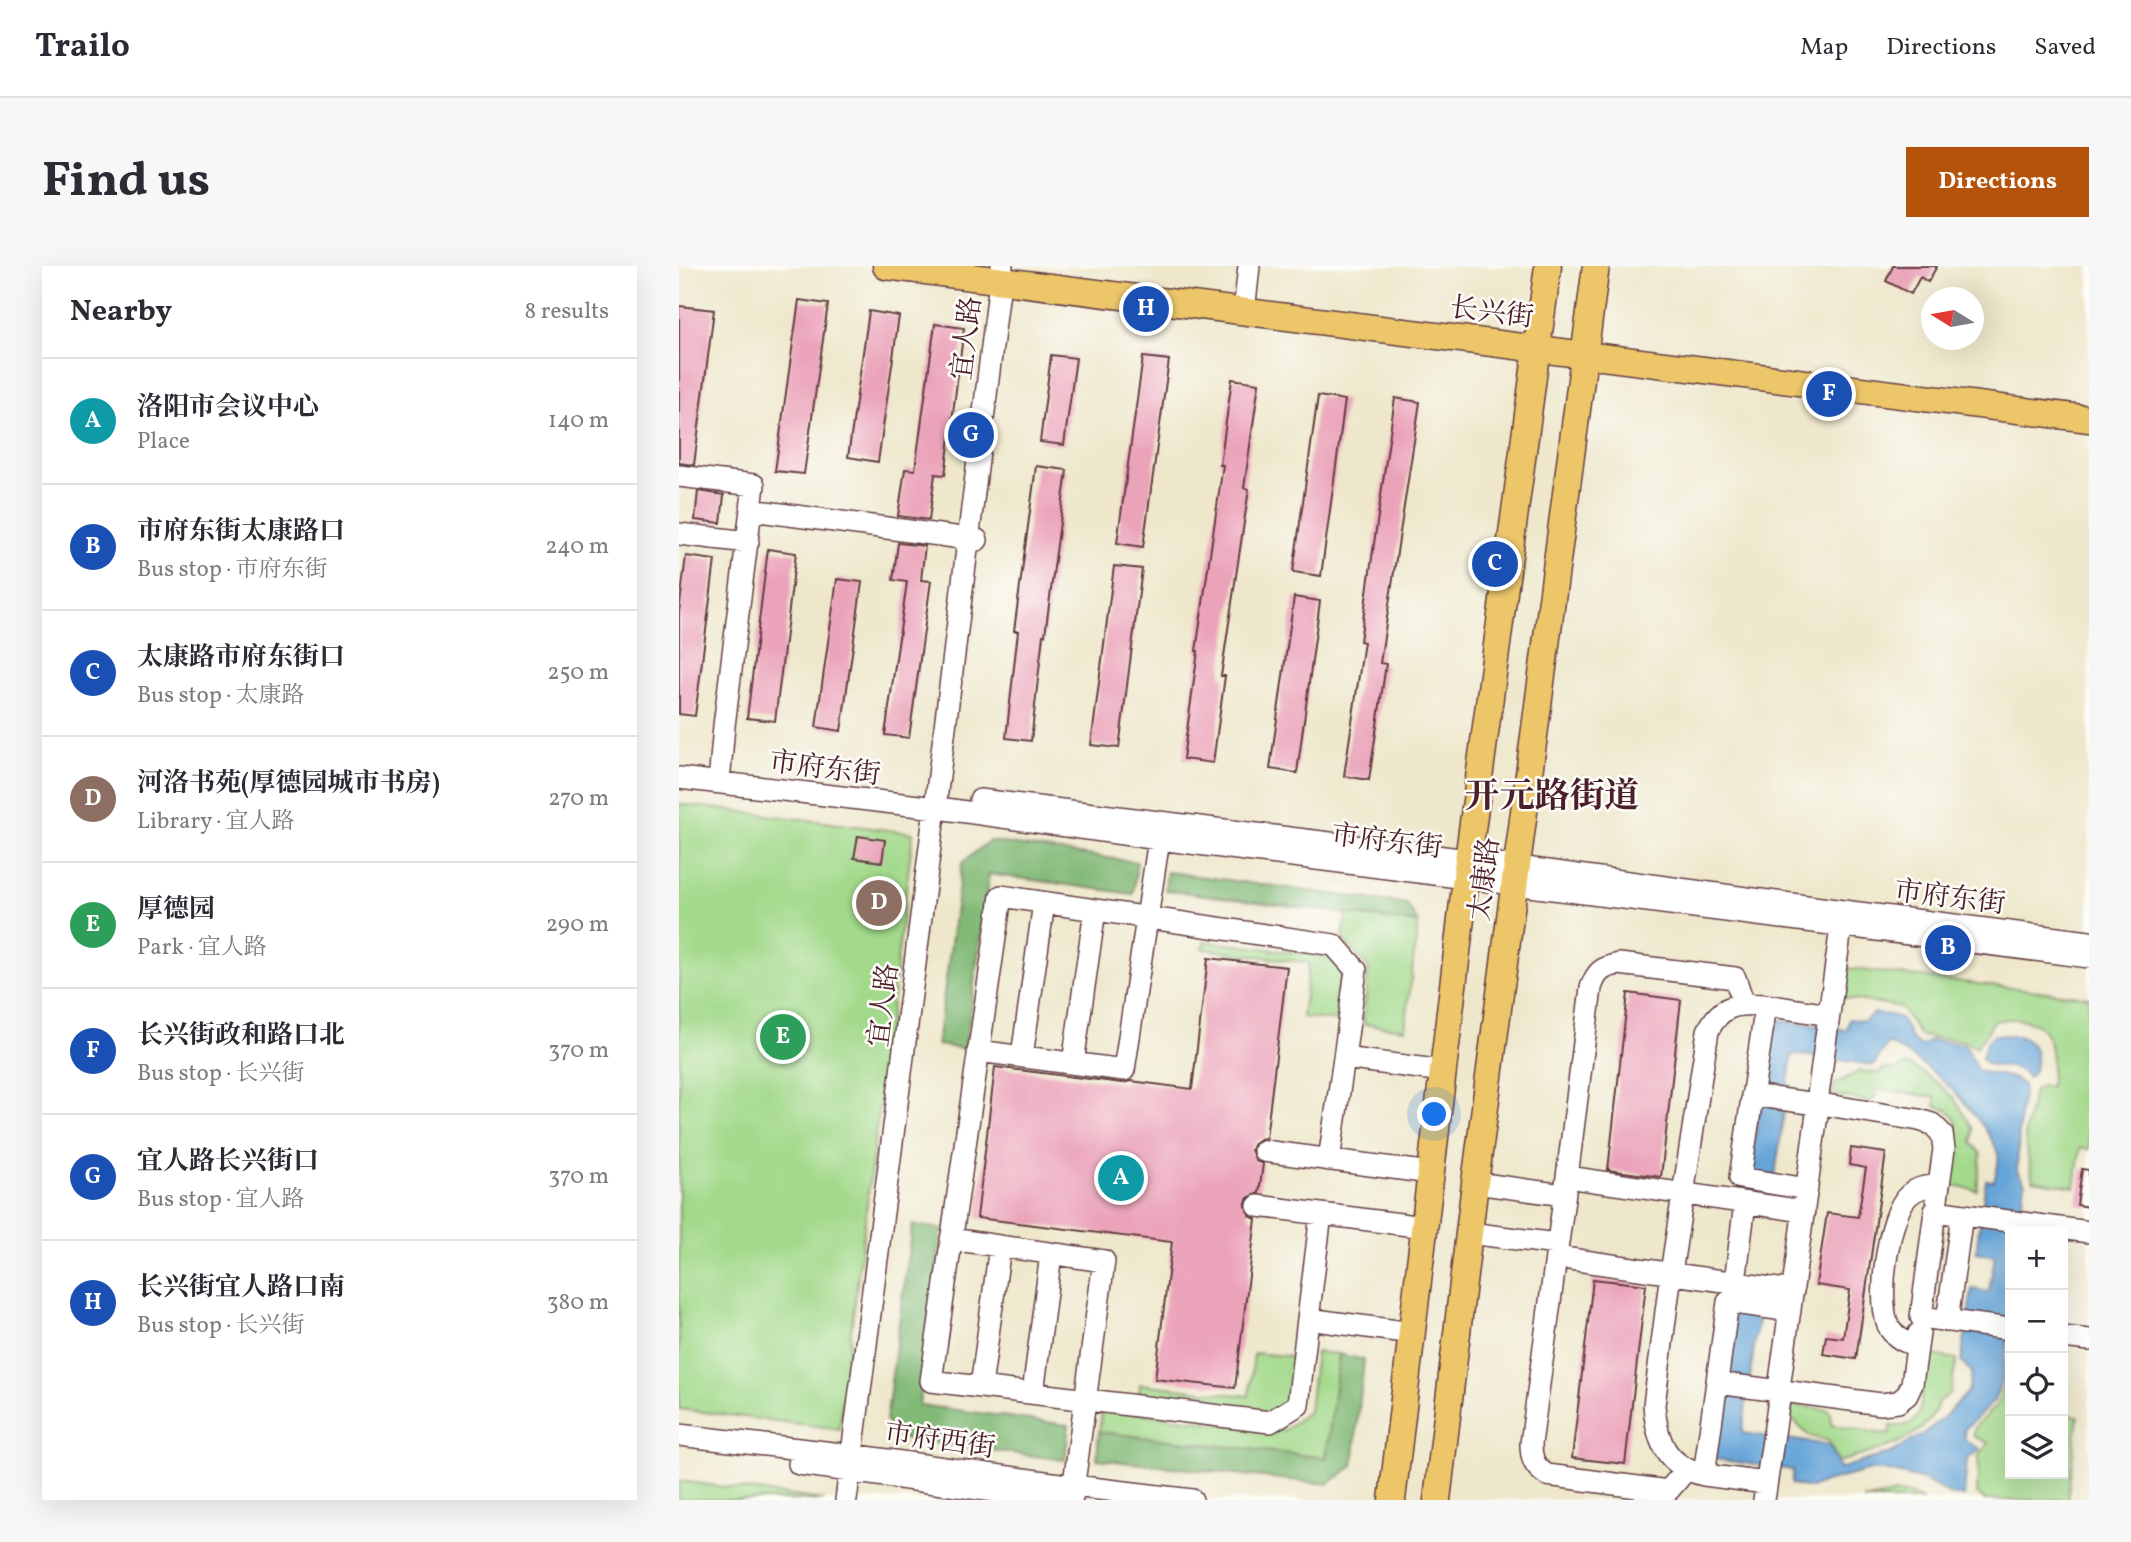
<!DOCTYPE html>
<meta charset="utf-8">
<style>
:root{--surface:#fff;--page:#f7f7f7;--text:#2b2b33;--muted:#7c7c81;--line:#e1e1e2;--accent:#b45309}
body{margin:0;font-family:Vollkorn,"Noto Serif SC",serif;background:var(--page);color:var(--text)}
.controls{position:absolute;right:21px;bottom:21px;display:grid;overflow:hidden;border-radius:0px;box-shadow:0 7px 28px #0002}
.controls button{width:63px;height:63px;display:grid;place-items:center;padding:0;border:0;border-bottom:2px solid var(--line);background:var(--surface);color:var(--text);font:35px sans-serif}
.compass{position:absolute;left:1242px;top:21px;width:63px;height:63px;border-radius:50%;background:var(--surface);box-shadow:0 7px 28px #0002;rotate:281deg}
.you{position:absolute;left:756px;top:849px;width:24px;height:24px;margin:-18px;border:5px solid #fff;border-radius:50%;background:#1a73e8;box-shadow:0 0 0 10px #1a73e833}
.badge{display:grid;place-items:center;width:46px;height:46px;border-radius:50%;background:var(--accent);color:#fff;font-size:23px;font-weight:700}
.pin{position:absolute;translate:-50% -50%;border:4px solid #fff;box-shadow:0 2px 7px #0006}
.list{margin:0;padding:0;list-style:none}
h2{display:flex;justify-content:space-between;align-items:center;height:91px;margin:0;padding:0 28px;font-size:30px}
h2 small{font-size:23px;font-weight:400;color:var(--muted)}
.list li{display:grid;grid-template-columns:46px 1fr auto;gap:21px;align-items:center;box-sizing:border-box;height:126px;padding:0 28px;border-top:2px solid var(--line)}
.list b{display:block;font-size:26px;white-space:nowrap}
.list p{margin:0;font-size:23px;white-space:nowrap;color:var(--muted)}
.list em{font-size:23px;font-style:normal;color:var(--muted)}
.icon{flex:none;width:38px;height:38px;fill:none;stroke:currentColor;stroke-width:2;stroke-linecap:round;stroke-linejoin:round}
.map{position:relative;flex:none;width:1410px;height:1234px;overflow:hidden;border-radius:0px}
header{display:flex;align-items:center;gap:42px;box-sizing:border-box;height:98px;padding:0 35px;background:var(--surface);border-bottom:2px solid var(--line)}
header strong{font-size:33px}
nav{display:flex;gap:38px;margin-inline-start:auto;font-size:24px}
.intro{display:flex;align-items:center;justify-content:space-between;box-sizing:border-box;height:168px;padding:0 42px}
h1{margin:0;font-size:49px}
.button{padding:18px 32px;border-radius:0px;background:var(--accent);color:#fff;font-size:24px;font-weight:700}
main{display:flex;gap:42px;padding:0 42px}
aside{flex:1;background:var(--surface);border-radius:0px;box-shadow:0 7px 28px #0002}
.map>svg:first-child{display:block}
.green{fill:#a2d98a;stroke:#767c5a;stroke-width:2}
.forest{fill:#81b976;stroke:#666c50;stroke-width:2}
.water{fill:#66a5d8;stroke:#586282;stroke-width:2}
.building{fill:#eba3ba}
.lines{fill:none;stroke-linecap:round;stroke-linejoin:round}
.minor-casing{stroke:#633d43;stroke-width:24}
.major-casing{stroke:#633d43;stroke-width:29}
.minor{stroke:#fff;stroke-width:21}
.major{stroke:#ecc669;stroke-width:26}
.labels{text-anchor:middle;stroke-width:5;stroke-linejoin:round;paint-order:stroke}
.street-label{font-size:28px;fill:#4a1f2b;stroke:#fdfcf7}
.district-label{font-size:35px;font-weight:bold;fill:#4a1f2b;stroke:#fdfcf7}
</style>
<header>
<strong>Trailo</strong>
<nav><a>Map</a><a>Directions</a><a>Saved</a></nav>
</header>
<div class="intro"><h1>Find us</h1><a class="button">Directions</a></div>
<main>
<aside>
<h2>Nearby<small>8 results</small></h2>
<ul class="list">
<li><span class="badge" style="background:#0f9aa8">A</span><div><b>洛阳市会议中心</b><p>Place</p></div><em>140 m</em></li>
<li><span class="badge" style="background:#1a4fb4">B</span><div><b>市府东街太康路口</b><p>Bus stop · 市府东街</p></div><em>240 m</em></li>
<li><span class="badge" style="background:#1a4fb4">C</span><div><b>太康路市府东街口</b><p>Bus stop · 太康路</p></div><em>250 m</em></li>
<li><span class="badge" style="background:#8d6e63">D</span><div><b>河洛书苑(厚德园城市书房)</b><p>Library · 宜人路</p></div><em>270 m</em></li>
<li><span class="badge" style="background:#2e9e5b">E</span><div><b>厚德园</b><p>Park · 宜人路</p></div><em>290 m</em></li>
<li><span class="badge" style="background:#1a4fb4">F</span><div><b>长兴街政和路口北</b><p>Bus stop · 长兴街</p></div><em>370 m</em></li>
<li><span class="badge" style="background:#1a4fb4">G</span><div><b>宜人路长兴街口</b><p>Bus stop · 宜人路</p></div><em>370 m</em></li>
<li><span class="badge" style="background:#1a4fb4">H</span><div><b>长兴街宜人路口南</b><p>Bus stop · 长兴街</p></div><em>380 m</em></li>
</ul>
</aside>
<div class="map">
<svg width="1410" height="1234" viewBox="0 0 1410 1234">
<rect width="100%" height="100%" fill="#fdfcf7"/>
<filter id="ink" filterUnits="userSpaceOnUse"><feTurbulence type="fractalNoise" baseFrequency=".0143" numOctaves="2"/><feDisplacementMap in="SourceGraphic" scale="14" xChannelSelector="R" yChannelSelector="G"/><feConvolveMatrix kernelMatrix="1 2 1 2 8 2 1 2 1" color-interpolation-filters="sRGB"/></filter>
<filter id="wash" filterUnits="userSpaceOnUse"><feTurbulence type="fractalNoise" baseFrequency=".00686" numOctaves="4" result="noise"/><feDisplacementMap in="SourceGraphic" scale="28" xChannelSelector="R" yChannelSelector="G"/><feGaussianBlur stdDeviation="1.57" result="paint"/><feColorMatrix in="noise" values="0 0 0 0 0 0 0 0 0 0 0 0 0 0 0 0 0 1.4 0 .05"/><feComposite in="paint" operator="in"/></filter>
<g filter="url(#wash)">
<rect width="100%" height="100%" fill="#eee7cb"/>
<path class="green" d="M0,538L234,567L160,1163L0,1143Z
M667,648L739,657L726,763L684,758L690,702L664,674Z
M525,675L652,691L666,704L659,755L623,751L630,697L524,683Z
M1157,701L1410,731V883L1401,882L1396,921L1354,914L1347,882L1346,865L1355,824L1362,820H1371C1378,773 1368,745 1315,755L1308,767L1297,781L1282,774L1241,770L1222,741L1153,730Z
M1225,799C1238,799 1267,823 1276,834C1283,843 1288,854 1294,863L1293,877L1302,888L1298,924L1274,920C1273,918 1270,911 1270,909C1269,884 1296,848 1256,840V831L1198,823L1195,833L1191,836L1154,829L1156,818L1181,805L1200,807L1205,802L1217,804Z
M637,1086L660,1088L648,1192L420,1166L423,1143L605,1165L630,1145Z
M575,1087L615,1091L611,1136L586,1149L459,1136L461,1118L570,1130Z
M1254,1089L1278,1093L1271,1127L1259,1136C1250,1175 1193,1186 1159,1196L1150,1175L1130,1170L1111,1151L1113,1139L1149,1144L1152,1148V1159L1210,1169L1212,1160C1255,1164 1237,1121 1247,1098C1247,1097 1254,1089 1254,1089Z
M1329,1103L1331,1104V1208H1384V1147L1399,1150L1388,1234H1306L1298,1228L1300,1189L1310,1177L1294,1170C1295,1154 1311,1150 1318,1138C1324,1127 1325,1114 1329,1103Z
M0,1215L145,1234H0Z
M1218,1227L1230,1228L1244,1234H1184Z"/>
<path class="forest" d="M310,575L458,596L454,628L310,608L286,783L258,779L283,597Z
M488,606L728,638L739,657L486,624Z
M233,959L263,963L240,1139L390,1159L386,1194L220,1172L207,1155Z
M660,1088L685,1094L674,1200L649,1218L418,1193L420,1166L647,1192Z"/>
<path class="water" d="M1195,747C1202,748 1212,748 1218,751C1231,757 1225,774 1243,780L1252,774L1283,778L1288,782L1298,804C1313,810 1337,808 1345,821L1341,847L1338,905L1346,917L1343,940L1349,941L1346,966H1331V1057L1323,1114L1315,1135L1285,1164L1286,1174L1301,1183L1288,1193L1285,1230H1273L1245,1214L1209,1205H1188L1146,1216L1132,1222L1112,1218L1114,1204L1035,1193L1056,1042L1080,1045L1063,1167L1150,1179L1160,1203L1214,1186L1244,1168L1266,1150L1289,1126L1293,1106L1282,1096L1293,1023L1310,1026L1316,990L1297,986L1307,914L1315,915C1317,907 1321,896 1319,888C1316,877 1309,868 1303,859C1278,824 1247,796 1209,777L1195,799L1113,788L1096,910L1071,906L1093,753L1168,764L1170,753L1185,755Z
M1315,769C1324,770 1337,768 1345,772C1360,780 1361,801 1349,812C1334,792 1316,808 1303,793C1305,784 1306,775 1315,769Z"/>
<g id="blocks">
<path class="building" d="M1214,0H1258L1249,16L1241,11L1232,28L1207,15Z
M120,34L149,38L125,208L96,205Z
M0,40L35,44L15,199L0,197Z
M190,45L220,50L199,196L169,191Z
M256,58L285,62L266,209L256,208L250,254L219,250L226,203L236,204Z
M372,89L397,92L385,179L361,176Z
M464,91L490,94L464,281L438,277Z
M553,113L580,117L565,222L570,223L542,410H546L534,497L504,493L519,385H517L544,199H541Z
M639,130L666,134L642,310L614,306Z
M716,132L741,136L701,397L707,398L690,514L665,510L685,376L681,375Z
M357,200L388,204L366,369H364L352,475L327,472L339,365H335Z
M19,225L45,229L42,257L16,254Z
M219,277L246,280L242,314L252,315L230,472L206,469L228,316L214,314Z
M89,283L117,287L96,455L68,452Z
M7,290L36,294L16,450L0,448V346Z
M435,300L463,303L440,482L412,479Z
M158,313L183,316L162,465L137,461Z
M615,331L641,335L618,507L591,503Z
M179,570L206,574L203,596L175,592Z
M190,628L213,632L210,647L187,643Z
M529,692L608,701L587,872L581,873L575,877L572,884L577,895L584,898L580,927L569,932L566,939L571,950L577,953L556,1122L476,1113L493,976L298,952L316,801L443,817L452,815L513,823Z
M949,727L1002,734L982,911L929,904Z
M1172,882L1207,887L1177,1093L1144,1088L1147,1070L1164,1072L1171,1024L1137,1019L1148,947L1179,951L1187,902L1170,899Z
M1403,903L1410,904V941L1398,939Z
M914,1013L967,1019L946,1198L893,1192Z"/>
</g>
</g>
<g filter="url(#ink)">
<use href="#blocks" fill-opacity="0" stroke="#633d43" stroke-width="2"/>
<g class="lines">
<g class="minor-casing">
<path id="minor" d="M566,37L570,0
M0,210L75,219L45,460L41,505
M72,244L298,274
M0,268L69,276
M0,512L266,543L480,573L1410,691
M301,534L789,594L1164,645L1410,676
M299,785L445,804L482,560
M343,790L365,637
M394,797L416,644
M1073,829L1130,837
M1139,829L1164,647
M1148,839L1240,854L1253,858L1263,868L1265,883L1258,933
M585,885L752,907
M650,894L665,792
M888,911L912,722C917,706 923,701 940,698L1056,712L1065,738
M796,917L885,929
M1128,923L1061,912L1087,739L1150,749
M579,940L745,961
M790,967L878,978
M272,973L425,995L393,1232
M877,991L852,1178C852,1192 855,1201 868,1209L989,1225L1007,1204
M1056,1016L1066,937
M1114,1025L877,991L888,911L1125,945
M629,1053L642,948
M1268,1055L1283,949
M1331,1063L1242,1051L1256,945L1410,966
M733,1067L629,1053L619,1139L591,1156L252,1115L322,630L655,679L677,704L665,792L764,805
M1384,1071L1410,1074
M1238,1079C1227,1077 1218,1073 1211,1063C1196,1040 1209,947 1230,929C1239,921 1248,920 1260,920
M1101,1115L1138,848
M1038,1117L1093,1124
M302,1121L321,980
M1111,1126L1202,1138L1219,1136L1228,1129L1233,1118L1240,1067
M354,1127L372,988
M0,1169L172,1189L395,1220L513,1234
M120,1198L378,1234
M1025,1209C987,1200 978,1176 975,1139L992,1007L1029,765C1042,738 1059,737 1087,739
M1087,1217L1025,1209L1049,1036L1111,1045
M167,1234L256,542L323,0
M1085,1234L1100,1134"/>
</g>
<g class="major-casing">
<path id="major" d="M207,0L1410,153
M713,1234L789,594L869,0
M758,1234L796,917L917,0"/>
</g>
<use href="#minor" class="minor"/>
<use href="#major" class="major"/>
</g>
</g>
<g class="labels">
<g class="street-label">
<text transform="translate(813 45) rotate(7)" y="10">长兴街</text>
<text transform="translate(286 72) rotate(-83)" y="10">宜人路</text>
<text transform="translate(146 501) rotate(7)" y="10">市府东街</text>
<text transform="translate(708 574) rotate(7)" y="10">市府东街</text>
<text transform="translate(804 613) rotate(-83)" y="10">太康路</text>
<text transform="translate(1271 630) rotate(7)" y="10">市府东街</text>
<text transform="translate(203 739) rotate(-83)" y="10">宜人路</text>
<text transform="translate(261 1173) rotate(8)" y="10">市府西街</text>
</g>
<g class="district-label">
<text x="873" y="541">开元路街道</text>
</g>
</g>
</svg>
<div class="controls">
<button>+</button>
<button>−</button>
<button><svg class="icon" aria-label="locate" viewBox="0 0 24 24"><circle cx="12" cy="12" r="6"/><path d="M12 2v4M12 18v4M2 12h4M18 12h4"/></svg></button>
<button><svg class="icon" aria-label="layers" viewBox="0 0 24 24"><path d="M12 4l9 5-9 5-9-5zM3 14l9 5 9-5"/></svg></button>
</div>
<svg class="compass" viewBox="-18 -18 36 36"><path d="M0-13l5 13h-10z" fill="#e53935"/><path d="M0 13l5-13h-10z" fill="#7c7c81"/></svg>
<div class="you"></div>
<div class="pin badge" style="left:442px;top:912px;background:#0f9aa8">A</div>
<div class="pin badge" style="left:1269px;top:682px;background:#1a4fb4">B</div>
<div class="pin badge" style="left:816px;top:298px;background:#1a4fb4">C</div>
<div class="pin badge" style="left:200px;top:637px;background:#8d6e63">D</div>
<div class="pin badge" style="left:104px;top:771px;background:#2e9e5b">E</div>
<div class="pin badge" style="left:1150px;top:128px;background:#1a4fb4">F</div>
<div class="pin badge" style="left:292px;top:169px;background:#1a4fb4">G</div>
<div class="pin badge" style="left:467px;top:43px;background:#1a4fb4">H</div>
</div>
</main>
